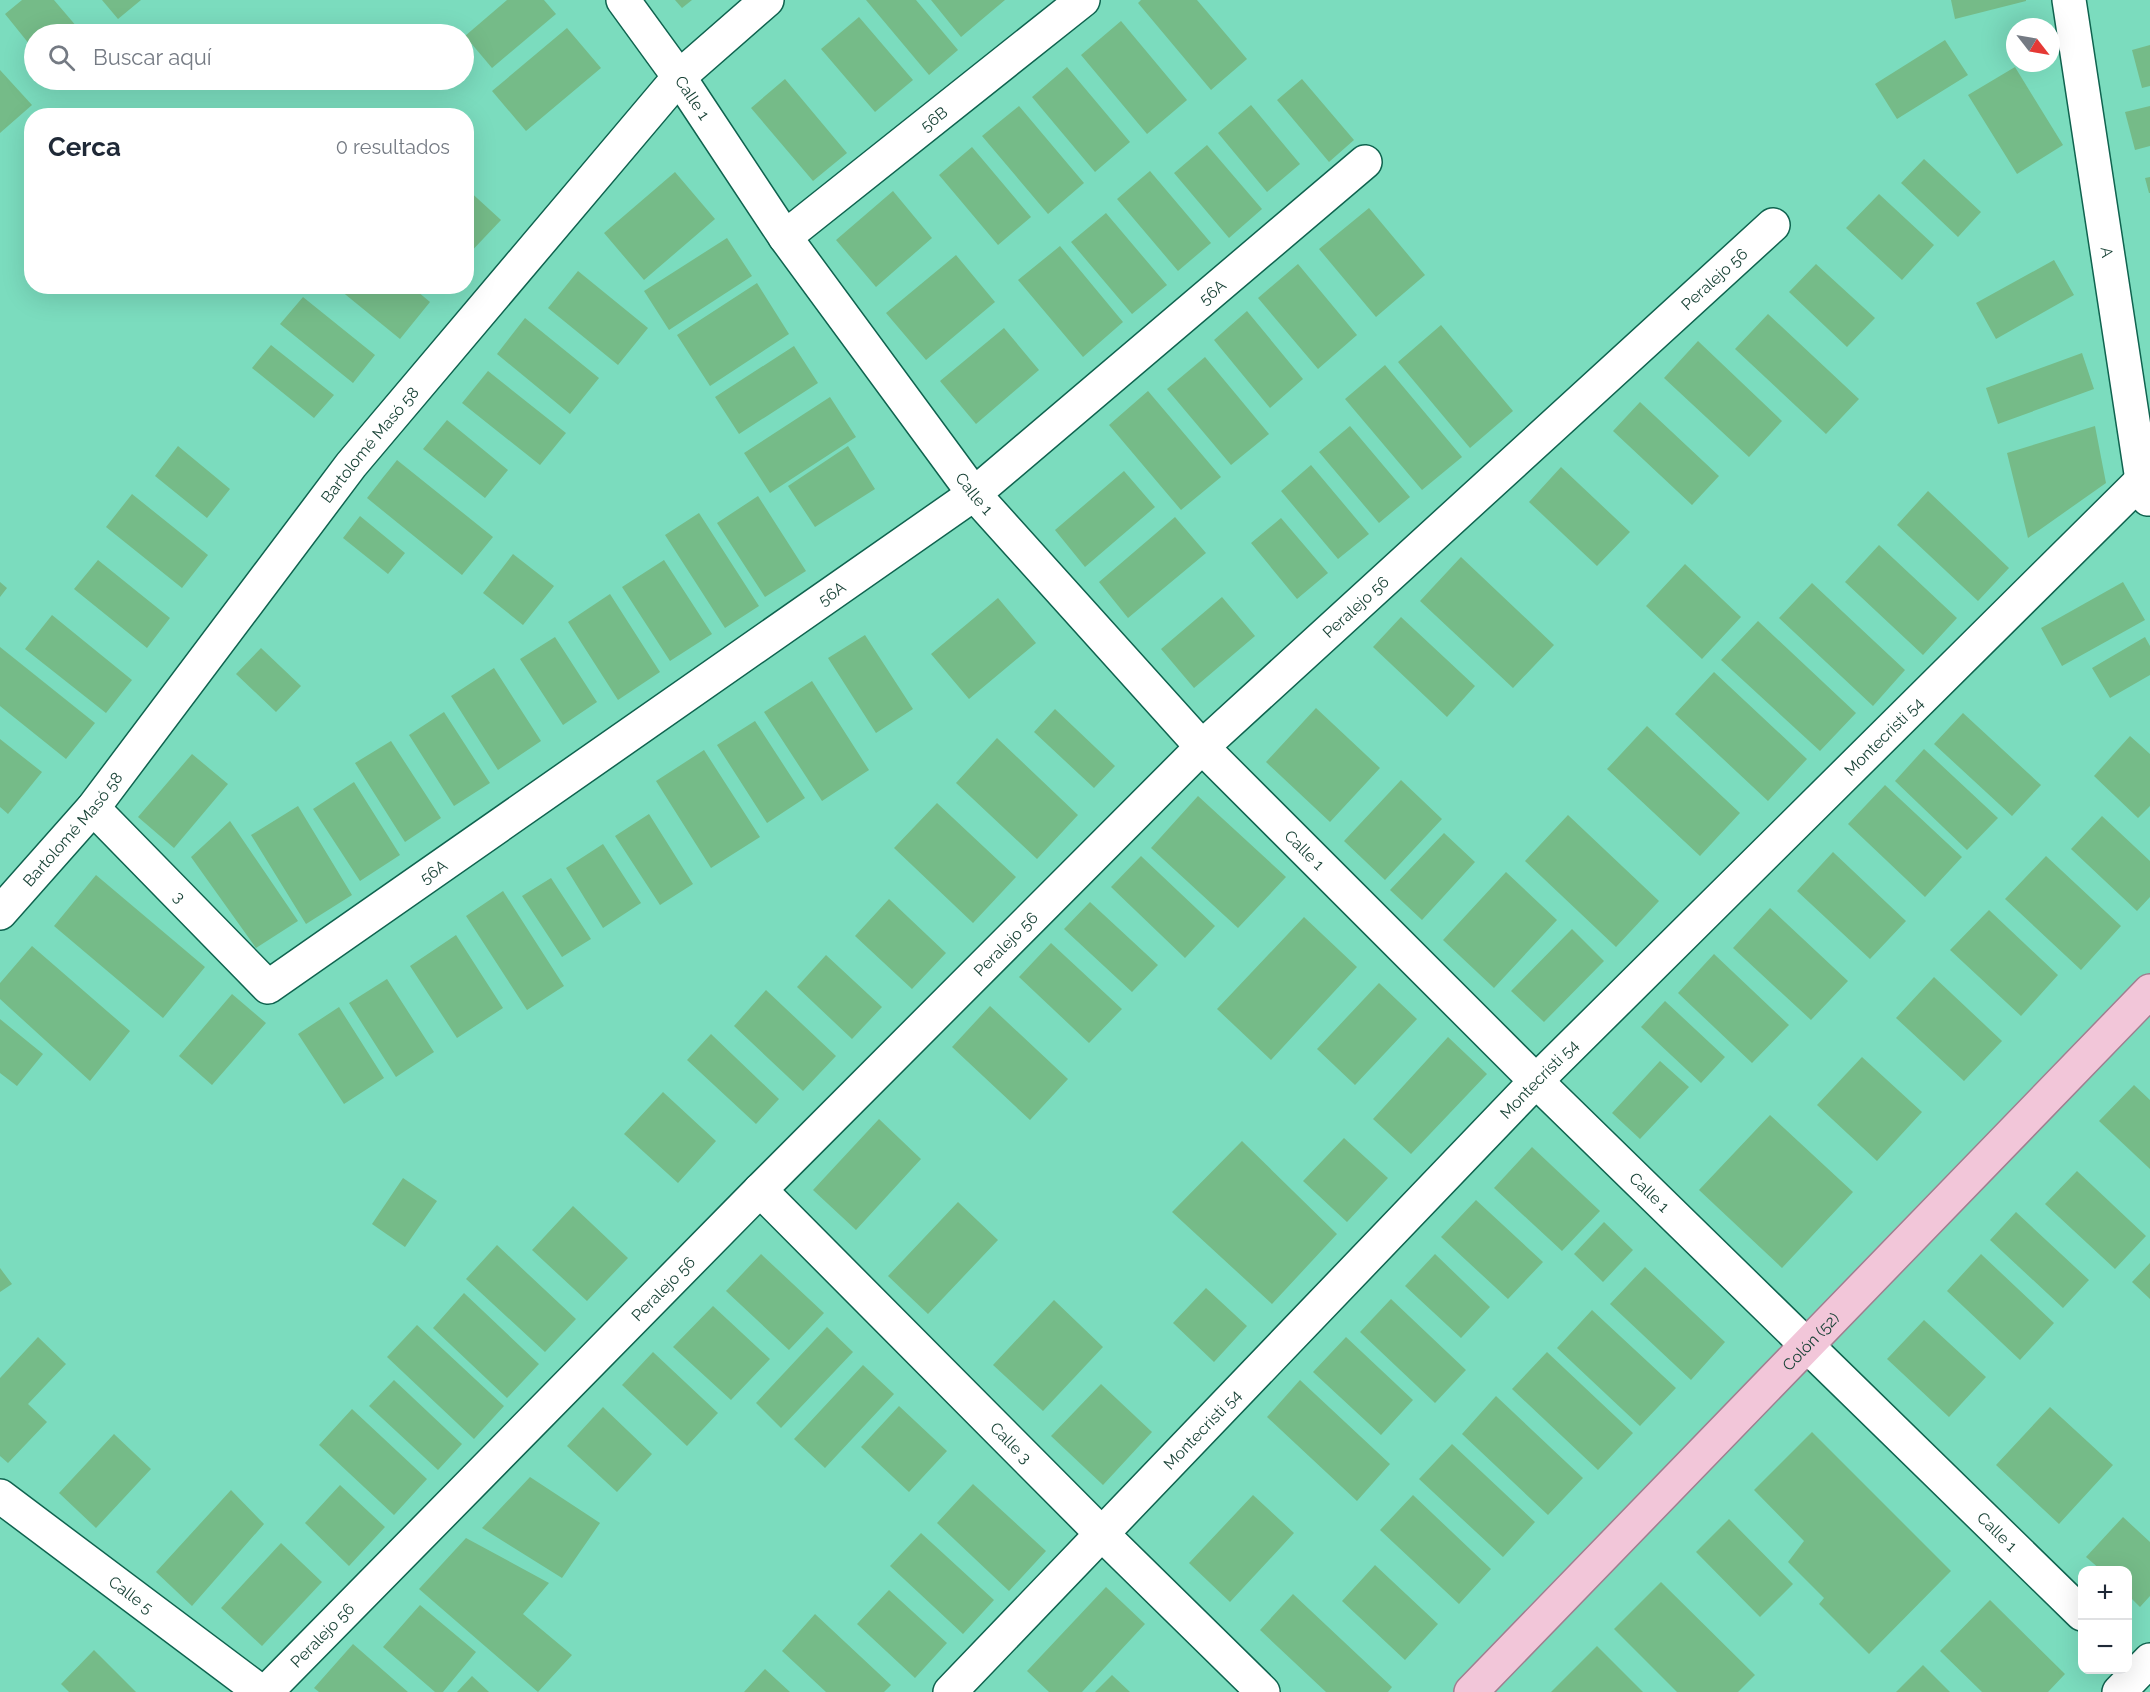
<!DOCTYPE html>
<html lang="es">
<meta charset="utf-8">
<style>
:root{--surface:#fff;--page:#f6f6f7;--text:#1f2937;--muted:#747a83;--line:#e0e1e3}
body{margin:0;font-family:Raleway,sans-serif;background:var(--page);color:var(--text)}
.controls{position:absolute;right:18px;bottom:18px;display:grid;overflow:hidden;border-radius:12px;box-shadow:0 6px 24px #0002}
.controls button{width:54px;height:54px;display:grid;place-items:center;padding:0;border:0;border-bottom:2px solid var(--line);background:var(--surface);color:var(--text);font:30px sans-serif}
.compass{position:absolute;left:2006px;top:18px;width:54px;height:54px;border-radius:50%;background:var(--surface);box-shadow:0 6px 24px #0002;rotate:121deg}
.list{margin:0;padding:0;list-style:none}
h2{display:flex;justify-content:space-between;align-items:center;height:78px;margin:0;padding:0 24px;font-size:26px}
h2 small{font-size:20px;font-weight:400;color:var(--muted)}
.icon{flex:none;width:33px;height:33px;fill:none;stroke:currentColor;stroke-width:2;stroke-linecap:round;stroke-linejoin:round}
.map{position:relative;flex:none;width:2150px;height:1692px;overflow:hidden}
.search{position:absolute;background:var(--surface);box-shadow:0 6px 24px #0002;left:24px;top:24px;width:450px;height:66px;display:flex;align-items:center;gap:15px;box-sizing:border-box;padding:0 21px;border-radius:33px;color:var(--muted);font-size:22px}
.panel{position:absolute;background:var(--surface);box-shadow:0 6px 24px #0002;left:24px;top:108px;width:450px;height:186px;border-radius:24px}
.map>svg:first-child{display:block}
.building{fill:#75bb88}
.lines{fill:none;stroke-linecap:round;stroke-linejoin:round}
.minor-casing{stroke:#0f634f;stroke-width:36}
.major-casing{stroke:#9f7e8f;stroke-width:36}
.minor{stroke:#fff;stroke-width:33}
.major{stroke:#f2c6d9;stroke-width:33}
.labels{text-anchor:middle;stroke-width:4.5;stroke-linejoin:round;paint-order:stroke}
.street-label{font-size:16px;fill:#153f33;stroke:#88e9cb}
</style>
<div class="map">
<svg width="2150" height="1692" viewBox="0 0 2150 1692">
<rect width="100%" height="100%" fill="#7bdcbe"/>
<path class="building" d="M22,0H54L83,34H34V50L5,14Z
M102,0H141L118,19Z
M507,0H544L556,14L492,68L465,36Z
M675,0H692L682,8Z
M866,0H916L958,50L929,75Z
M931,0H1005L961,37Z
M1141,0H1197L1247,59L1211,90L1138,3Z
M1951,0H2026V1L1955,19Z
M859,17L913,80L875,112L821,49Z
M1121,21L1187,100L1147,134L1081,55Z
M567,28L601,68L526,131L492,91Z
M1945,40L1968,75L1897,119L1875,84Z
M2150,45V86L2142,88L2132,50Z
M1067,67L1130,142L1095,172L1032,97Z
M2015,67L2063,145L2017,174L1968,95Z
M0,70L32,105L0,133Z
M785,79L847,153L813,181L751,108Z
M1302,79L1354,140L1329,162L1277,100Z
M1251,105L1300,164L1267,192L1218,133Z
M1019,106L1084,183L1048,214L982,136Z
M2150,106V146L2135,150L2125,112Z
M1207,145L1262,209L1229,238L1174,173Z
M972,147L1031,217L998,245L939,175Z
M1924,159L1981,212L1958,237L1901,183Z
M1150,171L1211,243L1178,271L1117,199Z
M675,172L715,219L644,280L604,233Z
M2150,177V193H2149L2145,178Z
M466,188L501,220L466,257Z
M893,191L932,238L876,287L836,240Z
M1879,194L1934,245L1902,280L1846,228Z
M1369,208L1425,275L1376,317L1319,249Z
M1106,213L1167,285L1132,314L1071,242Z
M727,238L752,276L669,330L644,291Z
M1060,246L1123,322L1083,357L1018,280Z
M956,255L995,302L926,360L886,313Z
M2054,260L2074,295L1996,339L1976,303Z
M1298,264L1357,335L1318,369L1258,298Z
M1816,264L1875,318L1847,347L1789,292Z
M578,271L648,328L618,365L548,308Z
M757,283L789,334L710,386L677,335Z
M335,286H411L430,302L400,339Z
M303,297L375,355L353,383L280,324Z
M1247,311L1303,379L1270,408L1214,340Z
M1768,314L1859,399L1826,434L1735,349Z
M525,318L599,378L570,414L497,354Z
M1441,325L1513,411L1470,448L1398,362Z
M1004,328L1039,370L976,424L940,381Z
M1698,341L1782,421L1749,457L1664,378Z
M271,345L334,395L314,418L252,368Z
M794,346L818,383L739,434L715,397Z
M2082,353L2094,389L1998,424L1986,388Z
M1205,357L1269,434L1231,465L1167,389Z
M1385,365L1462,457L1422,490L1345,399Z
M488,371L566,433L540,465L462,403Z
M1148,391L1221,477L1181,510L1109,425Z
M830,397L856,437L770,493L744,453Z
M1640,402L1719,476L1692,505L1613,431Z
M447,420L508,470L485,498L423,449Z
M1350,426L1410,497L1379,523L1319,452Z
M2095,426L2106,483L2028,538L2007,453Z
M178,446L230,489L207,518L155,476Z
M848,446L875,489L815,527L788,486Z
M397,460L493,537L462,575L367,498Z
M1311,465L1369,534L1338,559L1281,491Z
M1561,467L1630,532L1597,566L1529,502Z
M1124,471L1155,507L1085,567L1055,530Z
M1928,491L2009,568L1978,601L1897,525Z
M132,494L208,555L182,588L106,527Z
M758,496L806,571L765,597L717,523Z
M699,513L759,606L725,628L665,535Z
M360,516L405,553L388,574L343,538Z
M1175,517L1206,553L1128,618L1099,582Z
M1281,518L1328,573L1297,599L1251,543Z
M1879,545L1957,618L1923,655L1845,582Z
M513,554L554,586L523,625L483,593Z
M1461,557L1554,645L1513,688L1420,601Z
M98,560L170,618L147,648L74,589Z
M664,560L712,634L670,661L622,587Z
M1685,564L1741,617L1702,659L1646,606Z
M0,582L7,588L0,597Z
M2123,582L2145,620L2062,666L2041,628Z
M1812,583L1905,670L1873,706L1779,618Z
M610,594L660,672L618,700L568,622Z
M1222,597L1255,636L1194,688L1161,649Z
M998,598L1036,643L969,699L931,654Z
M52,615L132,680L106,713L25,649Z
M1401,617L1475,686L1447,717L1373,647Z
M1758,621L1856,713L1820,751L1721,660Z
M865,635L913,709L876,733L828,658Z
M555,637L597,702L563,725L520,659Z
M2145,637L2150,646V675L2110,698L2092,668Z
M0,647L95,723L66,759L0,706Z
M261,648L301,686L276,712L236,674Z
M494,668L541,741L498,770L451,696Z
M1714,672L1807,759L1768,801L1675,714Z
M812,681L869,770L822,801L764,712Z
M1316,708L1380,768L1330,822L1266,762Z
M1055,709L1115,766L1094,788L1034,732Z
M444,712L490,783L454,806L409,735Z
M1963,713L2041,785L2012,816L1934,744Z
M755,721L805,798L767,823L717,745Z
M1647,726L1740,813L1700,856L1607,769Z
M2130,736L2150,754V806L2138,818L2094,776Z
M997,738L1078,815L1037,859L956,783Z
M0,739L42,772L8,814L0,807Z
M391,741L441,818L405,842L355,763Z
M1924,749L1998,818L1967,850L1895,781Z
M704,750L760,837L711,868L656,781Z
M192,754L228,784L174,848L138,817Z
M1401,780L1442,819L1385,880L1344,841Z
M354,782L400,855L360,881L313,809Z
M1885,785L1962,857L1925,897L1848,824Z
M1198,796L1286,877L1238,928L1151,848Z
M937,803L1016,877L973,923L894,848Z
M298,806L352,895L306,924L251,835Z
M649,814L693,884L660,905L615,836Z
M1568,815L1659,901L1616,947L1525,861Z
M2102,816L2150,861V897L2137,911L2071,849Z
M230,821L298,921L256,948L191,857Z
M1444,833L1475,862L1422,920L1390,890Z
M603,844L641,903L603,928L566,868Z
M1833,852L1906,921L1870,959L1797,891Z
M1141,856L1215,926L1185,958L1111,887Z
M2046,856L2121,926L2081,970L2005,899Z
M1506,872L1557,920L1494,988L1443,940Z
M96,875L205,967L163,1018L54,926Z
M551,878L591,939L562,957L522,896Z
M503,891L564,986L527,1010L466,916Z
M889,899L946,953L912,989L855,936Z
M1090,902L1158,965L1132,992L1064,929Z
M1770,908L1848,981L1811,1020L1733,948Z
M1989,910L2058,975L2021,1016L1950,950Z
M1304,917L1357,967L1271,1060L1217,1009Z
M1572,929L1604,961L1544,1022L1511,991Z
M456,935L503,1008L457,1038L410,966Z
M1051,943L1122,1009L1089,1043L1019,977Z
M32,946L130,1031L90,1081L0,999V983Z
M1714,954L1789,1025L1752,1063L1678,993Z
M826,955L882,1007L852,1039L797,987Z
M1934,977L2002,1041L1964,1081L1896,1018Z
M387,979L434,1052L396,1077L349,1003Z
M1379,983L1417,1019L1355,1085L1317,1049Z
M766,990L836,1056L803,1091L734,1026Z
M232,994L266,1023L212,1085L179,1056Z
M1665,1001L1725,1057L1701,1083L1641,1027Z
M990,1006L1068,1079L1030,1120L952,1047Z
M339,1007L384,1078L344,1104L298,1034Z
M0,1019L43,1054L17,1086L0,1073Z
M711,1034L779,1099L756,1124L687,1060Z
M1448,1037L1487,1074L1411,1154L1373,1119Z
M1862,1057L1922,1112L1877,1161L1817,1105Z
M1660,1061L1689,1087L1640,1139L1612,1113Z
M2134,1085L2150,1100V1169L2099,1121Z
M663,1092L716,1141L678,1183L624,1134Z
M1770,1115L1853,1192L1782,1268L1699,1190Z
M879,1119L921,1159L856,1230L813,1190Z
M1344,1138L1388,1178L1347,1222L1303,1181Z
M1242,1141L1337,1234L1272,1304L1172,1212Z
M1532,1147L1600,1211L1562,1251L1494,1188Z
M2077,1171L2146,1236L2115,1269L2045,1204Z
M403,1178L437,1201L405,1247L372,1224Z
M1476,1200L1543,1262L1508,1299L1441,1237Z
M958,1202L998,1240L928,1314L888,1276Z
M573,1206L628,1258L587,1301L532,1250Z
M2016,1212L2089,1280L2063,1308L1990,1240Z
M1604,1222L1633,1250L1603,1282L1574,1254Z
M497,1245L576,1319L545,1352L466,1279Z
M761,1254L824,1313L789,1350L726,1291Z
M1435,1254L1490,1307L1461,1338L1405,1286Z
M1981,1254L2054,1323L2020,1360L1947,1291Z
M2150,1263V1299L2132,1282Z
M1645,1267L1725,1342L1691,1380L1610,1304Z
M0,1268L12,1284L0,1292Z
M1206,1288L1247,1326L1214,1362L1173,1323Z
M464,1293L539,1364L507,1398L433,1328Z
M1391,1299L1466,1370L1435,1403L1360,1332Z
M1054,1300L1103,1347L1043,1411L993,1365Z
M713,1306L770,1359L731,1400L673,1347Z
M1592,1310L1676,1388L1640,1426L1557,1348Z
M1924,1320L1986,1377L1949,1417L1887,1359Z
M417,1325L504,1406L474,1439L387,1357Z
M827,1327L853,1352L781,1428L756,1403Z
M38,1337L66,1364L28,1404L47,1422L8,1463L0,1456V1378Z
M1346,1337L1413,1400L1381,1435L1313,1372Z
M653,1352L718,1413L687,1446L622,1385Z
M1547,1352L1633,1433L1598,1470L1512,1389Z
M863,1365L894,1394L825,1468L794,1439Z
M394,1380L462,1444L438,1470L369,1406Z
M1300,1380L1390,1464L1357,1501L1267,1417Z
M1101,1384L1152,1432L1103,1485L1051,1436Z
M1496,1396L1583,1478L1548,1515L1462,1434Z
M899,1406L947,1451L909,1492L861,1447Z
M603,1407L652,1454L617,1492L567,1446Z
M2050,1407L2113,1465L2059,1524L1996,1465Z
M352,1409L427,1479L394,1515L319,1445Z
M1812,1432L1951,1571L1869,1654L1819,1604L1824,1598L1788,1562L1804,1541L1754,1490Z
M114,1434L151,1469L96,1528L59,1493Z
M1452,1444L1535,1522L1503,1557L1419,1479Z
M530,1477L600,1523L562,1578L482,1528Z
M973,1484L1046,1551L1009,1591L937,1523Z
M340,1485L385,1527L349,1566L305,1523Z
M231,1490L264,1524L192,1606L156,1572Z
M1253,1495L1294,1533L1230,1602L1189,1563Z
M1413,1495L1491,1569L1459,1604L1380,1530Z
M2123,1517L2150,1542V1596L2140,1607L2128,1595V1570H2101L2086,1557Z
M1729,1519L1793,1584L1760,1617L1696,1552Z
M921,1533L994,1600L963,1634L890,1566Z
M466,1538L549,1583L523,1614L572,1655L538,1692L419,1589Z
M281,1543L322,1582L262,1646L221,1608Z
M1375,1565L1438,1624L1405,1660L1342,1601Z
M1661,1582L1755,1675L1738,1692H1677L1614,1629Z
M1106,1587L1145,1624L1082,1692H1049L1027,1671Z
M889,1590L947,1643L915,1678L857,1624Z
M1293,1594L1392,1687L1388,1692H1326L1260,1630Z
M1990,1600L2065,1674L2048,1692H1982L1940,1651Z
M420,1605L476,1652L443,1692H435L383,1647Z
M815,1614L891,1685L884,1692H826L782,1651Z
M353,1644L408,1692H319L314,1688Z
M1597,1646L1643,1692H1551Z
M94,1650L136,1692H69L61,1684Z
M1923,1665L1950,1692H1896Z
M765,1669L790,1692H744Z
M1112,1675L1130,1692H1095Z
M472,1676L489,1692H457Z"/>
<g class="lines">
<g class="minor-casing">
<g id="minor">
<path id="s1" d="M623,0L679,77L785,237L974,494L1202,747L1536,1081L2082,1614"/>
<path id="s2" d="M2069,0L2142,480L2148,499"/>
<path id="s3" d="M785,237L1083,0"/>
<path id="s4" d="M93,808L268,987L974,494L1365,162"/>
<path id="s5" d="M0,913L93,808L351,465L679,77L767,0"/>
<path id="s6" d="M760,1190L1102,1534L1263,1692"/>
<path id="s7" d="M0,1496L261,1692"/>
<path id="s8" d="M266,1692L760,1190L1202,747L1773,225"/>
<path id="s9" d="M950,1692L1536,1081L2142,480"/>
<path d="M2119,1692L2150,1660"/>
</g>
</g>
<g class="major-casing">
<g id="major">
<path id="s10" d="M1471,1692L2150,991"/>
</g>
</g>
<use href="#minor" class="minor"/>
<use href="#major" class="major"/>
</g>
<g class="labels">
<g class="street-label">
<text dy="6" stroke="none"><textPath href="#s1" startOffset="120">Calle 1</textPath></text>
<text dy="6" stroke="none"><textPath href="#s3" startOffset="190">56B</textPath></text>
<text dy="6" stroke="none"><textPath href="#s2" startOffset="255">A</textPath></text>
<text dy="6" stroke="none"><textPath href="#s8" startOffset="2024">Peralejo 56</textPath></text>
<text dy="6" stroke="none"><textPath href="#s4" startOffset="1424">56A</textPath></text>
<text dy="6" stroke="none"><textPath href="#s5" startOffset="597">Bartolomé Masó 58</textPath></text>
<text dy="6" stroke="none"><textPath href="#s1" startOffset="606">Calle 1</textPath></text>
<text dy="6" stroke="none"><textPath href="#s4" startOffset="938">56A</textPath></text>
<text dy="6" stroke="none"><textPath href="#s8" startOffset="1538">Peralejo 56</textPath></text>
<text dy="6" stroke="none"><textPath href="#s9" startOffset="1336">Montecristi 54</textPath></text>
<text dy="6" stroke="none"><textPath href="#s5" startOffset="111">Bartolomé Masó 58</textPath></text>
<text dy="6" stroke="none"><textPath href="#s1" startOffset="1092">Calle 1</textPath></text>
<text dy="6" stroke="none"><textPath href="#s4" startOffset="452">56A</textPath></text>
<text dy="6" stroke="none"><textPath href="#s4" startOffset="124">3</textPath></text>
<text dy="6" stroke="none"><textPath href="#s8" startOffset="1052">Peralejo 56</textPath></text>
<text dy="6" stroke="none"><textPath href="#s9" startOffset="850">Montecristi 54</textPath></text>
<text dy="6" stroke="none"><textPath href="#s1" startOffset="1578">Calle 1</textPath></text>
<text dy="6" stroke="none"><textPath href="#s8" startOffset="566">Peralejo 56</textPath></text>
<text dy="6" stroke="none"><textPath href="#s10" startOffset="488">Colón (52)</textPath></text>
<text dy="6" stroke="none"><textPath href="#s9" startOffset="364">Montecristi 54</textPath></text>
<text dy="6" stroke="none"><textPath href="#s6" startOffset="356">Calle 3</textPath></text>
<text dy="6" stroke="none"><textPath href="#s1" startOffset="2064">Calle 1</textPath></text>
<text dy="6" stroke="none"><textPath href="#s7" startOffset="164">Calle 5</textPath></text>
<text dy="6" stroke="none"><textPath href="#s8" startOffset="80">Peralejo 56</textPath></text>
</g>
</g>
</svg>
<div class="controls">
<button>+</button>
<button>−</button>
</div>
<svg class="compass" viewBox="-18 -18 36 36"><path d="M0-13l5 13h-10z" fill="#e53935"/><path d="M0 13l5-13h-10z" fill="#747a83"/></svg>
<div class="search"><svg class="icon" aria-label="search" viewBox="0 0 24 24"><circle cx="10" cy="10" r="6"/><path d="M15 15l6 6"/></svg>Buscar aquí</div>
<section class="panel">
<h2>Cerca<small>0 resultados</small></h2>
<ul class="list">
</ul>
</section>
</div>
